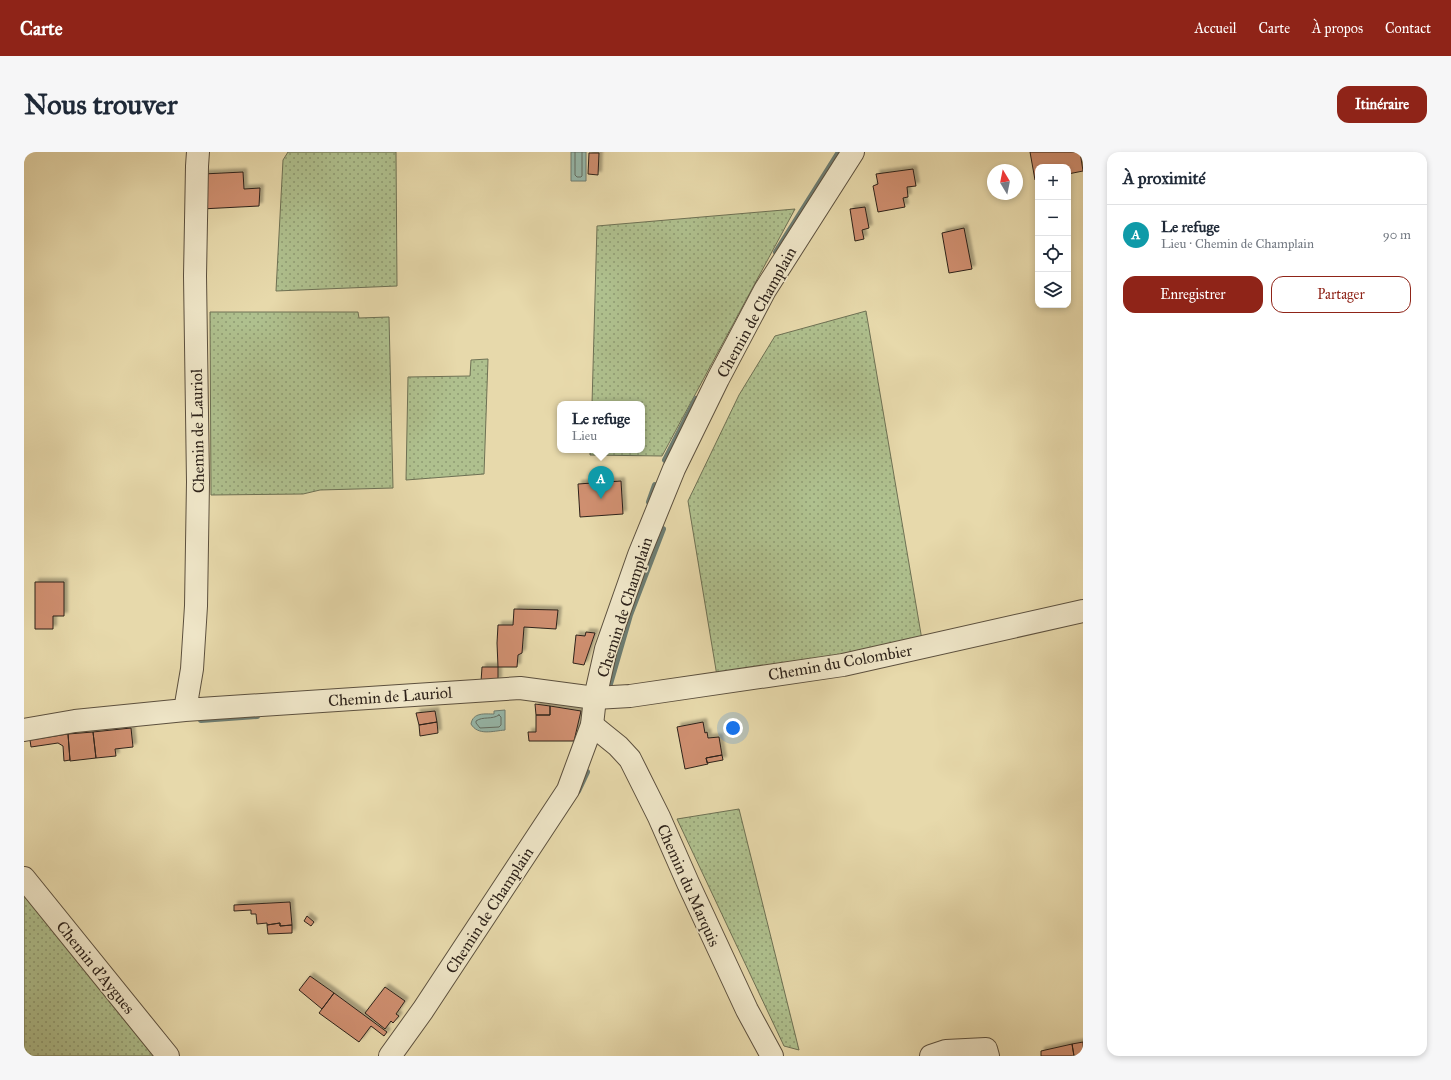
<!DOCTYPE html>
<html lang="fr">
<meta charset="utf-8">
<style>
:root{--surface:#fff;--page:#f6f6f7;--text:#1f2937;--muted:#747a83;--line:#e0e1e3;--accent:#8f2418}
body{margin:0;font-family:"IM FELL Great Primer",serif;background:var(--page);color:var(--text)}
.controls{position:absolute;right:12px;top:12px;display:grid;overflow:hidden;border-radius:8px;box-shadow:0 2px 6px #0003}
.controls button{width:36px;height:36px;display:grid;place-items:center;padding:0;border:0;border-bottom:1px solid var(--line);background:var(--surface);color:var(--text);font:20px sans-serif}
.compass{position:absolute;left:963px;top:12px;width:36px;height:36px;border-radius:50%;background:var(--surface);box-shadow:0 2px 6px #0003;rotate:350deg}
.you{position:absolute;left:709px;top:576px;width:14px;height:14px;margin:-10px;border:3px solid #fff;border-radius:50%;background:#1a73e8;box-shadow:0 0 0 6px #1a73e833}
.badge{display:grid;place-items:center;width:26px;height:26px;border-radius:50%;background:var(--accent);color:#fff;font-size:13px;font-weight:700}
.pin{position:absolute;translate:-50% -33px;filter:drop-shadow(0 1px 2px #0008)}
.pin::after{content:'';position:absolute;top:21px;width:14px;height:12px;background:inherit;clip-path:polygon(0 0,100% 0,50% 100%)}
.popup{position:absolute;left:533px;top:249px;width:88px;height:52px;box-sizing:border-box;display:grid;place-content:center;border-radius:8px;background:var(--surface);filter:drop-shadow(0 1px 3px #0005);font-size:13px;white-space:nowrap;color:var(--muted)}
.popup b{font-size:15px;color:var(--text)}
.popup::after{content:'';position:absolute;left:50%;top:100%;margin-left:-8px;border:8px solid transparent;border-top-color:var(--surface)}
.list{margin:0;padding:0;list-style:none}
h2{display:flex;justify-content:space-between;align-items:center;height:52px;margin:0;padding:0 16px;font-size:17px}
h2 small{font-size:13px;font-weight:400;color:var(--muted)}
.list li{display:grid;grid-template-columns:26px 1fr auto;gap:12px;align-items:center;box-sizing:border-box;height:60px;padding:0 16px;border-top:1px solid var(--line)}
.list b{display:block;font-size:15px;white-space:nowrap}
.list p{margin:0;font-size:13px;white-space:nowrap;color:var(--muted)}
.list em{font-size:13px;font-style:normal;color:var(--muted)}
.actions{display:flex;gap:8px;padding:12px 16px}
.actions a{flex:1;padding:9px 0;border:1px solid var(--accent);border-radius:12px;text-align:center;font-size:14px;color:var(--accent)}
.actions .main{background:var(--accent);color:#fff}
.icon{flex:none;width:22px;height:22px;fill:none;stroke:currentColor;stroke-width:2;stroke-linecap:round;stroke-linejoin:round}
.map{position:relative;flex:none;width:1059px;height:904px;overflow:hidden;border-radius:12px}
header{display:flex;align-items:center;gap:24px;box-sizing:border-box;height:56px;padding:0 20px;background:var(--accent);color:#fff}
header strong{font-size:19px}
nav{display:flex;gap:22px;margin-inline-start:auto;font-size:14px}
.intro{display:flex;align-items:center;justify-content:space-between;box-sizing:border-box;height:96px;padding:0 24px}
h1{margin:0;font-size:28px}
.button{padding:10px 18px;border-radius:12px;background:var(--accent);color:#fff;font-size:14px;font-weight:700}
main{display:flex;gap:24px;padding:0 24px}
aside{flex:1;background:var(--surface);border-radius:12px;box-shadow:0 2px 6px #0003}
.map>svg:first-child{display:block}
.grass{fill:url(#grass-dots);stroke:#6e7154}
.water{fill:#97baad;stroke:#6d7d72}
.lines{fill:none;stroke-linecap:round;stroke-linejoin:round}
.shore{stroke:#626e64;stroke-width:1}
.stream{stroke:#6d7d72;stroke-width:6}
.building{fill:#cf8f70;stroke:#2d221a;filter:url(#shadow)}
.minor-casing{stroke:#5c503e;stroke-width:24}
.tertiary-casing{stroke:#5c503e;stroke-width:24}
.minor{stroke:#efe6c8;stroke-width:22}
.tertiary{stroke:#efe6c8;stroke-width:22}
.labels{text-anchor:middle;stroke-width:3;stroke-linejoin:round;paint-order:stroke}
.street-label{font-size:16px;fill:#2d221a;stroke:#efe6c8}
</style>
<header>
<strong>Carte</strong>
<nav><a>Accueil</a><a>Carte</a><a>À propos</a><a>Contact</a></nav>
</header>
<div class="intro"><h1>Nous trouver</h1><a class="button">Itinéraire</a></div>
<main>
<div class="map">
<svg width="1059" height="904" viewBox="0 0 1059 904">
<defs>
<pattern id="grass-dots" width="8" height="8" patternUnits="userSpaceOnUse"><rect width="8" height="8" fill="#afc08e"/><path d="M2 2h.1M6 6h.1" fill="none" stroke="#8f9c73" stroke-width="1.8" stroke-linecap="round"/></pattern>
<filter id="shadow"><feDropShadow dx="3.5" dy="-3.5" stdDeviation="1" flood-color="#0004"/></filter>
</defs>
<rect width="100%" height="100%" fill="#e7d9ab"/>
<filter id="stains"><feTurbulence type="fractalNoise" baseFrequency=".005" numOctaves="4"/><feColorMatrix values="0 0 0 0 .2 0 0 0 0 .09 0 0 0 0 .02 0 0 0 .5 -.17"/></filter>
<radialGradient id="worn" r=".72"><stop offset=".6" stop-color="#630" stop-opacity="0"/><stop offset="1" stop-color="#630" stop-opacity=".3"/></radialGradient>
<path class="grass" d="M264,0H372L373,134L252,139L259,8Z
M771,57L638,304L566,303V298H618V252H568L573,74Z
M842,159L898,488L693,524L664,349L715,243L751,184Z
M186,160H334L335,166L365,165L369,336L296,338L279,342L187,343Z
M464,207L460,322L382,328L384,225L446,224L447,208Z
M715,657L775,898L760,894L653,667Z
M0,738L134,904H0Z"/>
<path class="water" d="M547,0H562V29H547Z
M481,558V578C469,579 454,584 447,572C449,560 461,562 470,562V559Z"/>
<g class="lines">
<path class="shore" d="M551,0V23L553,25H557L558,24V0
M475,563L477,565V573L475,575L456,576L452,571V569C459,564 468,568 475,563Z"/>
<path class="stream" d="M752,100L815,0
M641,308L672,247
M625,350L631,333
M586,532L606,463L639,377
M177,568L233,564
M554,639L563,620"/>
</g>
<path class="building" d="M1006,0H1056L1059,19L1044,22V15H1014V27L1011,28Z
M565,1H575L574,23L564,22Z
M889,17L892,34L883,35L884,45L879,46L881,55L854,60L849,34L854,32L852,22Z
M219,20L220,37L236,36L235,54L177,57L179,22Z
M841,55L845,76L838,78L840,87L831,89L826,57Z
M940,76L948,117L925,121L918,81Z
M597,329L599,362L556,365L554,332Z
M11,430H40V464H29V477H11Z
M490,457L534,458L532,477L500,475L498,501L494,503L493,515H474L473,491L474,473H489Z
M562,480L571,481L560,513L549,511L552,483L561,484Z
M458,515H474V529L457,530Z
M511,552L526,554V563H512Z
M526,554L557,559L550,589H505L504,580H512V563H526Z
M411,559L413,570L395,573L392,561Z
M413,570L414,581L396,584L395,573Z
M679,570L681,581L683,580L684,586L695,585L698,603L682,606L684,612L661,617L653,575Z
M107,576L109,595L91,597L92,604L72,606L69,580Z
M69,580L72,606L46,609L44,582Z
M44,582L46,608L40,609L39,594L34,591L7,595L6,588Z
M698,603L699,608L683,611L682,606Z
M266,750L268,773L256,774V771L243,773V771L233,772L232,762H227V758L210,759V753Z
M283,764L290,770L287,774L280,769Z
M256,771V774L268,773V781L244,782L243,773Z
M286,824L310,841L298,857L275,838Z
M361,835L381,849L372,862L375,864L369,871L367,869L361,877L341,861Z
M310,841L363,880L360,884L347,874L335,890L295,861Z
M1059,890V904H1050L1048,892Z
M1048,892L1050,904H1017V899Z"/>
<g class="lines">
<g class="minor-casing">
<path id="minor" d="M161,558L168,517L172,454L174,330L171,124L173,14L174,0
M568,573L594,594L606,607L635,665L664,731L723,858L748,904
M0,578L51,569L161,558L496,536L571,546L606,544L819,513L1059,459
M0,726L144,904
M907,904L922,899L962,897L964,904"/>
</g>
<g class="tertiary-casing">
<path id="tertiary" d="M366,904L399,858L544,638L568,573L571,546L582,497L615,403L650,317L694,227L741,138L829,0"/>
</g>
<use href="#minor" class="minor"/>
<use href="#tertiary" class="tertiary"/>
</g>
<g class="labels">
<g class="street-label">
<text transform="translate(732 160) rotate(-61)" y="6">Chemin de Champlain</text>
<text transform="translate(173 279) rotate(-91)" y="6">Chemin de Lauriol</text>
<text transform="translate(600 455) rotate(-72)" y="6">Chemin de Champlain</text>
<text transform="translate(816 510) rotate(-10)" y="6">Chemin du Colombier</text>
<text transform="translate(366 544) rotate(-4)" y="6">Chemin de Lauriol</text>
<text transform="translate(665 733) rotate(66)" y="6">Chemin du Marquis</text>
<text transform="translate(465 758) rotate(-57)" y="6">Chemin de Champlain</text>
<text transform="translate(72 815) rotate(51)" y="6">Chemin d'Aygues</text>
</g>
</g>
<rect width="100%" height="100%" filter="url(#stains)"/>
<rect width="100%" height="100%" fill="url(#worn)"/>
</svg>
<div class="controls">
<button>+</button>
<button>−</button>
<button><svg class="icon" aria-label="locate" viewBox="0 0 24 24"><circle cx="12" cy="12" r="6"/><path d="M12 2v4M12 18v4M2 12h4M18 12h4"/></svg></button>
<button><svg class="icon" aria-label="layers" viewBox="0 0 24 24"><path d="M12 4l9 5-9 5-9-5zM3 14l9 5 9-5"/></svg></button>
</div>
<svg class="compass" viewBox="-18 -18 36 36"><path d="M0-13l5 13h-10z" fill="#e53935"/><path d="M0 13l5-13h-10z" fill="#747a83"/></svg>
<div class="you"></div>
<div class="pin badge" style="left:577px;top:347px;background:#0f9aa8">A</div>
<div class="popup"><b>Le refuge</b>Lieu</div>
</div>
<aside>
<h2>À proximité<small></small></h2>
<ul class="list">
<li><span class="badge" style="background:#0f9aa8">A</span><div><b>Le refuge</b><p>Lieu · Chemin de Champlain</p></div><em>90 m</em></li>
</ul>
<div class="actions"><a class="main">Enregistrer</a><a>Partager</a></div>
</aside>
</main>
